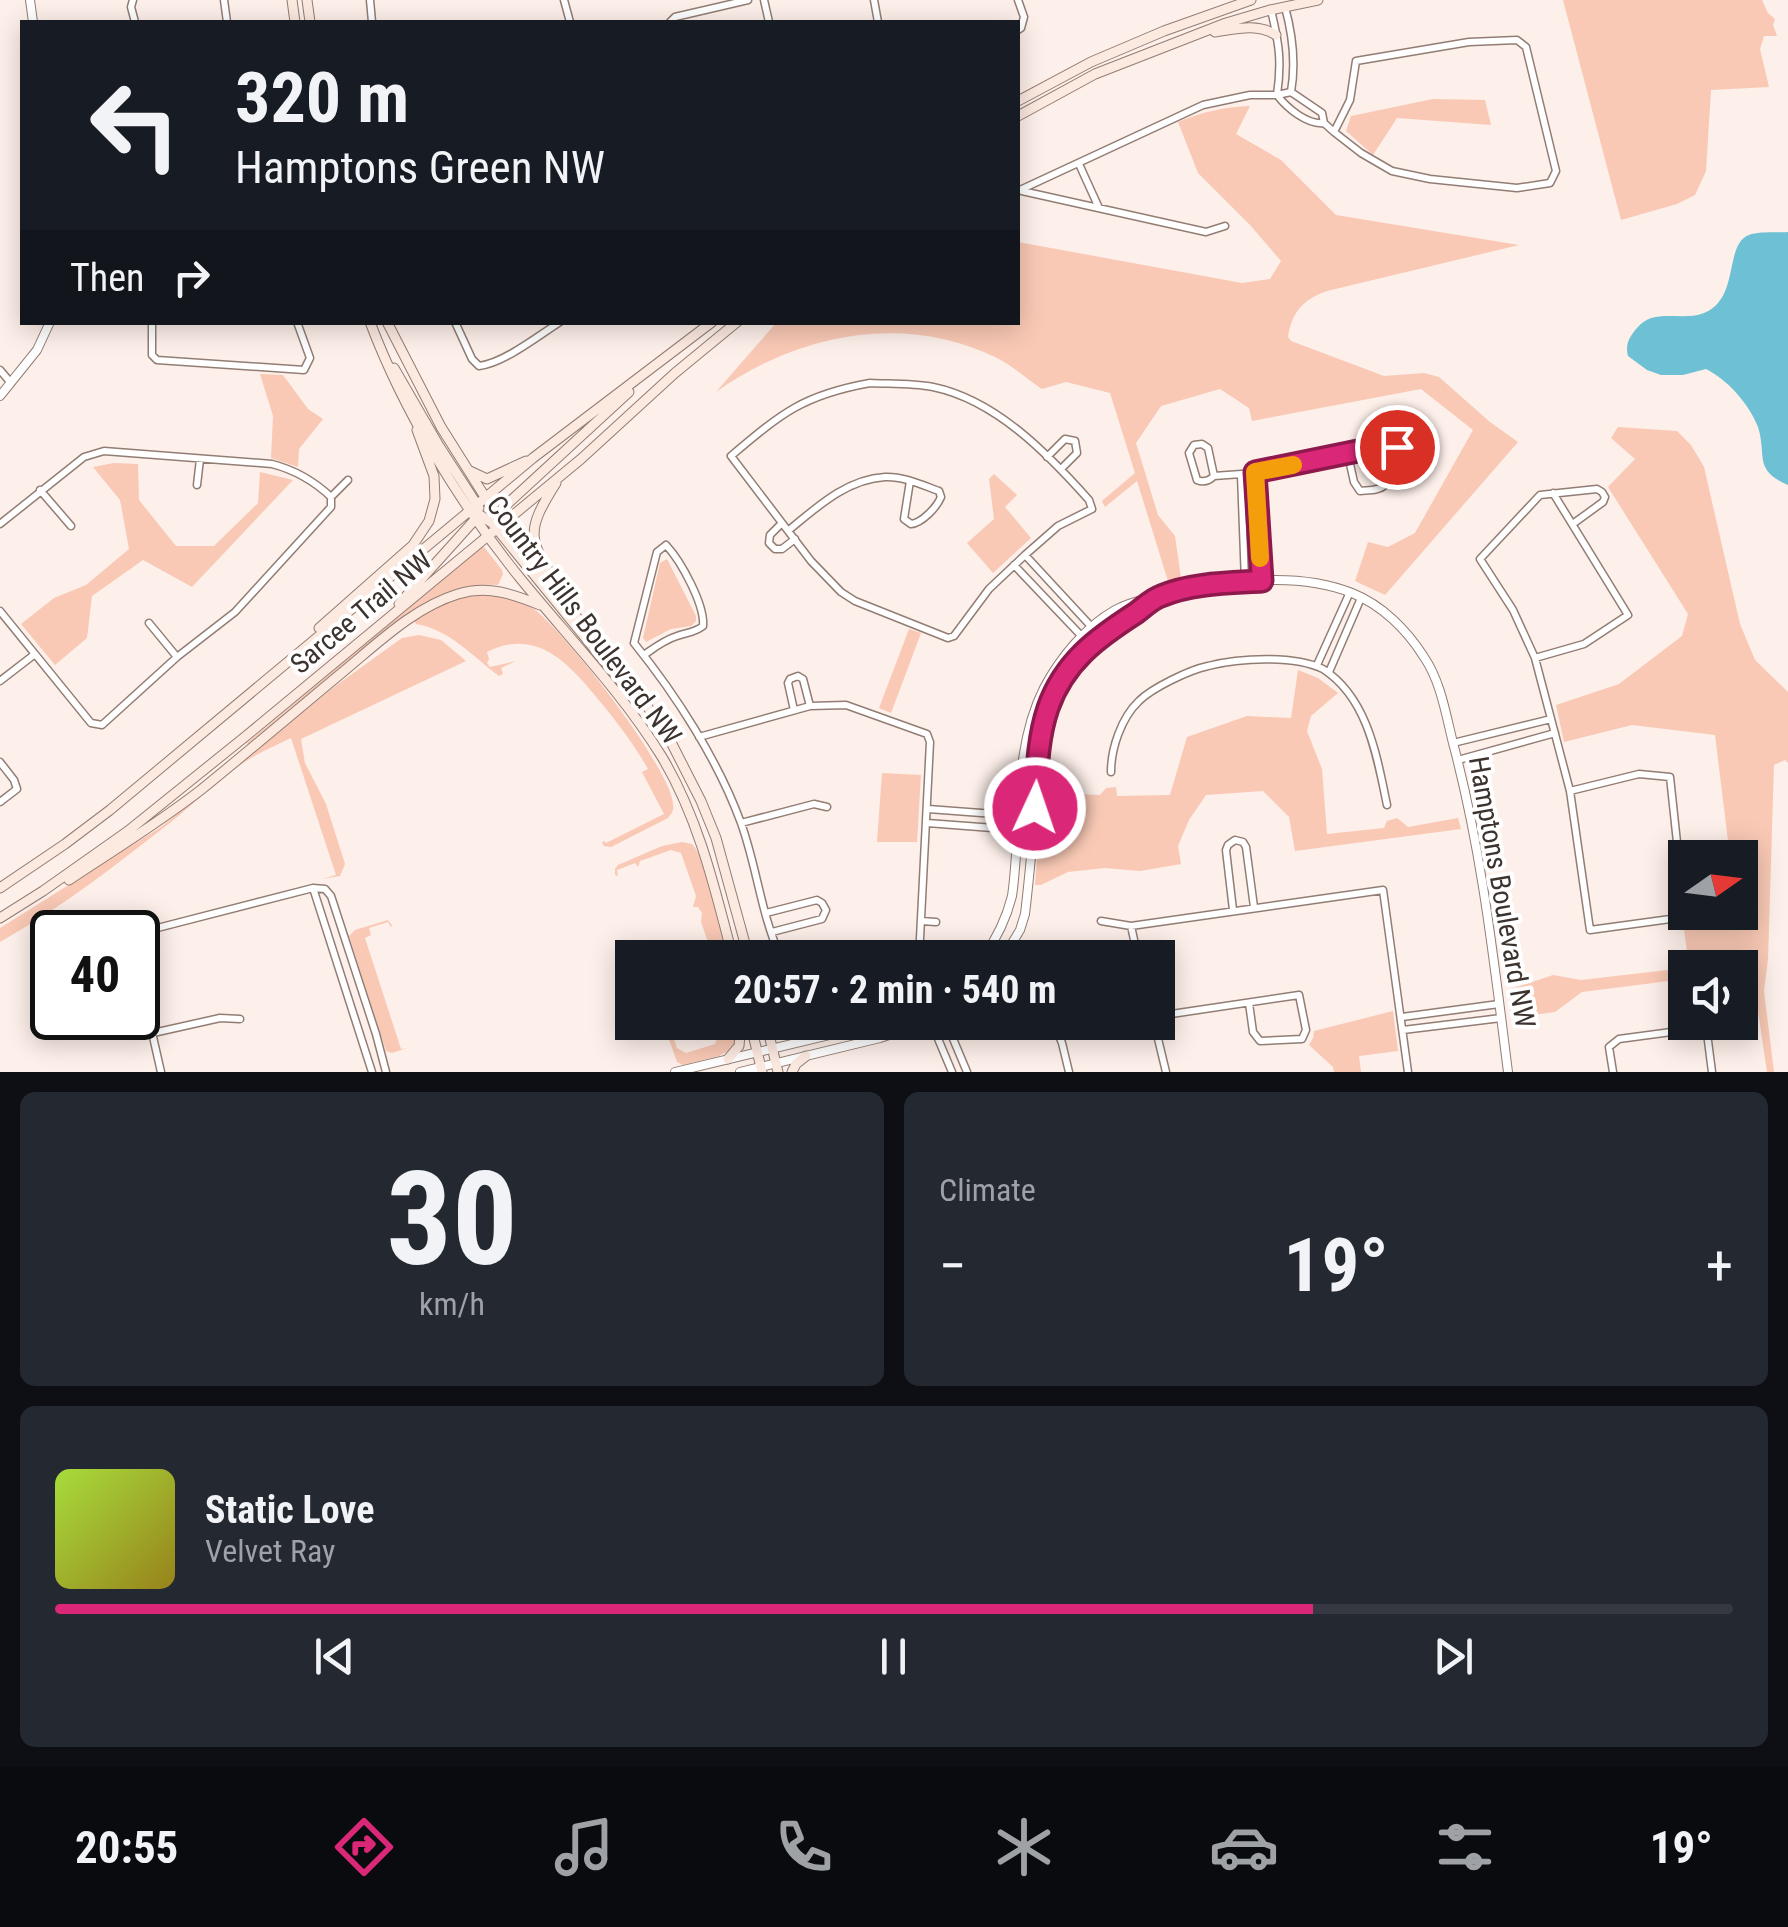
<!DOCTYPE html>
<html lang="en">
<head>
<meta charset="utf-8">
<style>
	body { margin:0; font-family:"Roboto Condensed",sans-serif; background:#242831; color:#f1f3f6; height:100vh; display:flex; flex-direction:column; font-size:38px; white-space:nowrap }
	* { box-sizing:border-box; margin:0 }
	p { font-size:32px; color:#9ea1a6 }
	.icon { flex:none; width:55px; height:55px; fill:none; stroke:currentColor; stroke-width:2; stroke-linecap:round; stroke-linejoin:round }
	.map { position:relative; height:1072px; overflow:hidden }
	.panel { display:flex; flex-direction:column; gap:20px; padding:20px; background:#0d0f14; flex:1 }
	.panel>* { flex:none }
	.top-card { position:absolute; left:20px; top:20px; width:1000px; height:305px; border-radius:0px; box-shadow:0 5px 25px #0003; background:#171b24; color:#f1f3f6; overflow:hidden }
	.needle { width:65px; rotate:76deg }
	.fabs { position:absolute; left:1668px; top:840px; display:grid; gap:20px }
	.fabs a { display:grid; place-items:center; width:90px; height:90px; border-radius:0px; background:#171b24; box-shadow:0 5px 25px #0003; font-size:50px }
	.speed { position:absolute; left:30px; top:910px; display:flex; gap:20px; font-size:50px; font-weight:700; text-align:center }
	.speed>* { display:grid; place-content:center; width:130px; height:130px; border-radius:50%; background:#171b24; box-shadow:0 5px 25px #0003; line-height:1 }
	.speed .limit { border:5px solid #111; border-radius:15px; background:#fff; color:#111 }
	.pin { position:absolute; display:grid; place-items:center; width:85px; height:85px; color:#fff; margin:-42px; border:5px solid #fff; border-radius:50%; box-shadow:0 2px 10px #0007 }
	.me { position:absolute; width:110px; margin:-55px; rotate:3deg; stroke-linejoin:round; filter:drop-shadow(0 0 8px #0008) }
	.turn { display:flex; align-items:center; gap:35px; height:210px; padding:0 50px; font-size:45px }
	.turn .icon { width:130px; height:130px; stroke-width:2.5 }
	.turn b { display:block; font-size:70px; line-height:85px }
	.then { display:flex; align-items:center; height:95px; padding:0 50px; background:#0003; gap:20px; font-size:38px }
	.big { font-size:75px; font-weight:700; line-height:1.1 }
	.panel .widget { flex:1; display:flex; flex-direction:column; justify-content:center; gap:15px; min-width:0; padding:0 35px; border-radius:15px; background:#242831 }
	.panel .dial { align-items:center; gap:0 }
	.dial b { font-size:130px; line-height:1 }
	.song { display:flex; align-items:center; gap:30px }
	.cover { width:120px; height:120px; border-radius:15px; background:linear-gradient(135deg,hsl(80 70% 55%),hsl(50 70% 35%)) }
	.played { height:10px; border-radius:5px; background:linear-gradient(90deg,#db2777 75%,#363941 75%) }
	.keys { display:flex; justify-content:space-around; direction:ltr }
	.heat { display:flex; justify-content:space-between; align-items:center; font-size:55px; direction:ltr }
	.panel .tiles { flex:1; display:grid; gap:20px; grid-template-columns:1fr 1fr }
	.widget:last-child { grid-column:span 2 }
	.trip { position:absolute; left:615px; top:940px; width:560px; height:100px; border-radius:0px; background:#171b24; box-shadow:0 5px 25px #0003; font-weight:700; line-height:100px; text-align:center }
	.menu { display:flex; height:160px; justify-content:space-around; align-items:center; background:#090b0e; color:#9ea1a6 }
	.menu .icon { width:70px; height:70px }
	.menu .on { color:#db2777 }
	.menu b { font-size:45px; color:#f1f3f6 }
	.map>svg:first-child { display:block }
	.green { fill:#f9c9b5 }
	.water { fill:#6ec0d4 }
	.lines { fill:none; stroke-linecap:round; stroke-linejoin:round }
	.minor-casing { stroke:#927d74; stroke-width:9 }
	.tertiary-casing { stroke:#927d74; stroke-width:10 }
	.secondary-casing { stroke:#927d74; stroke-width:11 }
	.minor { stroke:#fff; stroke-width:6 }
	.tertiary { stroke:#fff; stroke-width:8 }
	.secondary { stroke:#fce9e0; stroke-width:9 }
	.route-casing { stroke:#8e194d; stroke-width:25 }
	.route { stroke:#db2777; stroke-width:18 }
	.slow { stroke:#f59e0b; stroke-width:18 }
	.labels { text-anchor:middle; dominant-baseline:central; stroke-width:8; stroke-linejoin:round; paint-order:stroke }
	.street-label { font-size:28px; fill:#3c332f; stroke:#fff }
</style>
</head>
<body>
<div class="map">
<svg width="1788" height="1072" viewBox="0 0 1788 1072">
	<rect width="100%" height="100%" fill="#fdefe9"/>
	<!-- green -->
	<path class="green" d="M1563,0h199l6,13 7,6 -2,6 4,11h-13l-4,13 9,38 -58,3 -5,81 -11,24 -18,9 -56,16z
		M1433,99l52,1 6,25 -94,-7 -24,37 -27,-24 5,-15z
		M1250,106l-14,28 45,26 55,55 183,30 -192,46c-23,8 -35,20 -39,46l3,4 93,35 40,-3 15,4 51,45 28,20 -133,153 -30,-14 13,-39 20,5 27,-14 58,-103 -52,-41 -169,32 -3,-13 -29,-19 -59,17 -25,37 22,72 17,21 6,42 -13,3 -31,-100 -32,26 -3,-6 33,-28 -25,-80 -44,-11 -24,7c-15,-10 -29,-23 -45,-31 -93,-46 -199,-24 -281,34l60,-69 242,-1v-80l224,41 28,-4 11,-18 -31,-36 -52,-52 -20,-51c24,-10 46,-15 72,-16z
		M260,374l23,1 25,34 15,10 -24,30 -1,18 -27,-9 2,-42z
		M1618,427l59,4 14,14 13,22 36,157 15,36 33,32v71l-3,-3 -11,5 -6,194 -4,32 10,81h-7l-10,-68 -17,10v-46l-51,-1 -5,-37 11,-5 10,4 32,-3 -1,-13 4,-1v-54l-10,-1 -15,-122 -83,-10 -68,17 -8,-37 63,-21 63,-48 6,-22 -80,-127 27,-28 -24,-21z
		M114,463l24,1 1,36 37,46h38l44,-43 2,-31 33,8 -101,107 -49,-27 -51,36 -5,42 -32,27 -34,-41 33,-26 32,-13 43,-36 -9,-49 -27,-33z
		M994,474l23,21 -12,12 26,31 -38,35 -26,-30 27,-24 -5,-40z
		M481,547h3l18,23 1,4 -5,11c-37,-3 -66,14 -95,33l-155,128 -1,-3z
		M667,559l29,57v5l-5,5 -20,3 -25,13 -3,-4 17,-75z
		M478,593c19,1 35,2 52,13 32,21 141,162 143,198 1,8 -1,8 -5,14l-57,29 -7,-1 -2,-4 2,-1 2,2 58,-29 -22,-42 6,-3c-13,-23 -28,-43 -45,-64 -30,-36 -63,-80 -116,-53l2,7 -2,4 3,4 26,-6 -15,7 2,6 -4,2c-28,-21 -49,-46 -83,-52l-2,-4 39,-21z
		M909,629l12,4 -30,80 -12,-5z
		M419,635l22,5 25,21 -165,78 4,24 21,41 19,60 -5,12 -18,3 14,-4 -45,-137c-17,8 -33,15 -48,25 -26,17 -48,40 -72,59 -55,43 -110,86 -171,120v-14l161,-101 173,-140 68,-49z
		M1298,670l20,8 20,15 -27,23 -4,15 15,38 5,65 57,-6 3,-7 10,-3 11,9 50,-9 3,11 -166,22 -6,-34 -26,-26 -57,4 -17,25 -11,26 3,18 -41,7 -35,-3 -37,4 -27,13h-6l7,-89 16,-3 42,2 6,-7 10,-1 1,9 53,-1 17,-58 60,-21 44,2z
		M882,773l39,2 -4,67h-40z
		M682,842l10,2c18,20 30,85 36,113h-15l-12,-35 1,-9 -4,-6h-5l3,-11 -15,-43 -10,-3 -31,11 -2,6 -3,-4 -18,7 1,6 -3,-1v-6l3,-4 44,-19z
		M388,920l4,5 -1,2 -3,-5 -19,6 2,7 -6,3 36,111 6,-1 -15,5 -6,-2 -37,-115 6,-6z
		M1685,968v11l-103,13 -27,20 -44,6 -3,-28 45,-15 28,5z
		M1393,1011l5,40 -39,5 2,16h-27l-1,-5 -24,-22 4,-7 1,-7z
		M719,1023h20l-1,17 -3,1 -2,7 -14,8 -36,9 -6,-3 -11,-31 11,-4 -4,9 4,12 9,5 29,-9 4,-11 -3,-9z"/>
	<!-- water -->
	<path class="water" d="M1788,232v253c-35,-15 -21,-29 -30,-58 -9,-23 -30,-47 -52,-58l-23,6h-22l-14,-5 -19,-14c-3,-11 1,-19 9,-28 17,-21 44,-6 67,-15 36,-14 20,-69 45,-78 10,-4 28,-2 39,-3z"/>
	<g class="lines">
		<defs>
			<path id="minor" d="M133,0l-2,7 4,15
				M224,0l3,22
				M370,0l2,22
				M564,0l6,22
				M764,0l5,22
				M874,0l4,22
				M1285,7c8,29 11,56 6,85
				M1271,10c8,34 11,51 6,85 10,13 30,30 47,28
				M670,22l5,-5 73,-17
				M1018,30l3,-2 3,-11 -6,-17
				M1079,164l20,44
				M1020,190l183,-85 47,-10h27l14,-3 31,21 2,10 10,9 27,21 31,18 38,8 87,9 33,-5 6,-12 -30,-124 -9,-7 -48,2 -113,19 -6,39 -16,32
				M1022,191l184,41 19,-6
				M152,322v33l5,5 147,10 6,-12 -13,-36
				M455,322l17,37 7,7c25,-3 59,-30 81,-44
				M0,370l11,13
				M870,383c21,1 42,0 63,4 63,13 115,67 156,113l3,9 -34,17 -33,29 -36,34 -35,47 -6,2 -93,-37 -14,-9 -30,-31 -80,-105c51,-43 72,-61 139,-73z
				M1047,457l18,-18 10,2 2,12 -16,16
				M1255,473l6,108
				M1241,475l4,107
				M1214,476l-6,-28 -6,-4 -8,1 -5,8 8,27c7,3 12,1 17,-4l41,-3 137,-29 5,3c2,11 -3,31 -12,38 -6,6 -17,5 -25,6l-6,-9 -6,-27
				M197,485l3,-26
				M40,490l31,36
				M331,497l17,-17
				M782,523l-12,12 -1,8 6,6h7l13,-10
				M0,524l84,-67 20,-6 168,13c23,6 41,16 59,33v10l-96,105 -58,45 -75,68 -11,-2 -91,-112
				M789,530c28,-23 58,-51 96,-53 18,-1 37,8 54,14l2,6c-4,10 -19,26 -30,27l-7,-5 6,-38
				M1025,555l75,81
				M1014,565l76,80
				M149,623l28,34
				M644,655c10,-7 20,-15 33,-19 11,-4 17,-3 26,-10 2,-21 -22,-65 -37,-81l-9,7 -23,91c42,52 84,117 107,180 16,44 20,92 40,135
				M1535,658l49,-14 44,-29 -75,-122
				M1317,665l33,-73
				M1329,672l32,-74
				M0,681l35,-27
				M794,710l-6,-27 2,-4 8,-3 5,3 7,27
				M699,737l111,-31 36,-1 81,29 3,8 -11,216
				M1453,743l98,-24
				M1458,760l97,-27
				M0,762l14,18 3,9 -17,13
				M1111,772c0,-23 10,-54 28,-71 13,-13 50,-31 69,-35 31,-8 86,-11 115,3 45,29 54,88 64,136
				M1570,791l69,-17 31,3 15,140 -95,13 -20,-139 -35,-133 -22,-48 -33,-51 60,-64 57,-6 5,3 3,5 -2,5 -29,21
				M928,809l107,8
				M741,823l73,-19 13,3
				M927,823l106,8
				M313,888l59,184
				M1233,910l-7,-60 2,-5 7,-5 8,2 3,5 8,60
				M766,913l51,-13 5,3 4,7 -4,9 -50,13
				M921,921l15,1
				M1101,921l30,5 252,-36 25,182
				M1131,926l7,32
				M138,933l175,-45 12,1 6,7 45,138 10,38
				M138,971l23,101
				M1158,1016l141,-21 7,35 -4,9 -42,2 -7,-9 -4,-29
				M1402,1017l97,-13
				M931,1022l21,50
				M946,1022l21,50
				M1053,1022l9,21 7,29
				M1154,1022l12,50
				M1403,1030l98,-12
				M153,1033l67,-15 20,1
				M1613,1072l-4,-25 10,-8 82,-11 6,5 5,39"/>
			<path id="tertiary" d="M30,0l3,22
				M0,396l37,-46 13,-28
				M983,958c14,-20 23,-38 29,-62 10,-68 0,-145 32,-208 16,-30 41,-61 71,-78 14,-8 27,-10 42,-14 61,-13 135,-27 195,-3 30,12 55,37 72,64 17,25 22,58 29,86 29,108 41,219 55,329
				M1003,958l17,-28 5,-16c4,-33 7,-67 10,-101 4,-55 3,-110 42,-154 23,-26 53,-41 80,-61
				M675,1072l209,-50
				M740,1072l140,-34 48,-16"/>
			<path id="secondary" d="M292,0l3,22
				M307,0l3,22
				M1215,32c21,-3 42,-9 61,3
				M1018,101l73,-39 73,-31 87,-31
				M1018,116l77,-42 131,-51 44,-13 48,-10
				M370,322c34,90 90,182 150,256 48,59 102,114 142,179 37,62 53,132 71,201
				M387,322l54,105 56,89 150,190 25,38 29,57 15,37 33,120
				M394,368l45,78 40,62
				M468,470l19,9 39,-18
				M556,483c-31,49 -28,56 2,103
				M474,511l18,12 131,161
				M495,519l9,-12 125,-115
				M399,604l80,-89
				M319,628l94,-83 16,-24 6,-22 -1,-23 -17,-46
				M69,880c45,-30 91,-58 133,-91 48,-39 95,-79 142,-118 35,-29 71,-64 114,-77 30,-9 55,0 82,11
				M0,888l65,-44 45,-34 423,-352 179,-136
				M0,918l43,-27 85,-60 118,-95 335,-277 94,-86 62,-51
				M750,1022l12,50
				M766,1022l12,50
				M728,1059l11,-13 2,-24
				M792,1072l4,-8 10,-8"/>
		</defs>
		<!-- minor casing -->
		<use href="#minor" class="minor-casing"/>
		<!-- tertiary casing -->
		<use href="#tertiary" class="tertiary-casing"/>
		<!-- secondary casing -->
		<use href="#secondary" class="secondary-casing"/>
		<!-- minor -->
		<use href="#minor" class="minor"/>
		<!-- tertiary -->
		<use href="#tertiary" class="tertiary"/>
		<!-- secondary -->
		<use href="#secondary" class="secondary"/>
	</g>
	<g class="lines">
		<defs>
			<path id="route" d="M1035,808c2,-33 2,-68 13,-100 16,-46 49,-70 88,-95 8,-6 16,-14 25,-17 30,-13 69,-13 101,-15l-7,-109 137,-28 5,3"/>
		</defs>
		<!-- route casing -->
		<use href="#route" class="route-casing"/>
		<!-- route -->
		<use href="#route" class="route"/>
		<!-- slow -->
		<path class="slow" d="M1260,558l-5,-86 38,-7"/>
	</g>
	<g class="labels">
		<!-- street labels -->
		<g class="street-label">
			<text transform="translate(361 612) rotate(-40)">Sarcee Trail NW</text>
			<text transform="translate(584 620) rotate(53)">Country Hills Boulevard NW</text>
			<text transform="translate(1502 892) rotate(80)">Hamptons Boulevard NW</text>
		</g>
	</g>
</svg>
<div class="fabs">
<a><svg class="needle" viewBox="-14 -14 28 28"><path d="M0-13l5 13h-10z" fill="#e53935"/><path d="M0 13l5-13h-10z" fill="#9ea1a6"/></svg></a>
<a><svg class="icon" aria-label="sound" viewBox="0 0 24 24"><path d="M4 9h4l5-4v14l-5-4H4zM17 9q2 3 0 6"/></svg></a>
</div>
<div class="speed"><div class="limit">40</div></div>
<div class="pin" style="left:1397px;top:447px;background:#d93025"><svg class="icon" aria-label="arrive" viewBox="0 0 24 24"><path d="M6 21V4h12l-3 4 3 4H6"/></svg></div>
<svg class="me" style="left:1035px;top:808px" viewBox="-20 -20 40 40"><circle r="17" fill="#db2777" stroke="#fff" stroke-width="3"/><path d="M0-11L8 9 0 5-8 9z" fill="#fff"/></svg>
<div class="trip">20:57 · 2 min · 540 m</div>
<div class="top-card">
<div class="turn"><svg class="icon" aria-label="left" viewBox="0 0 24 24"><path d="M17 20v-9H6M10 6l-5 5 5 5"/></svg><div><b>320 m</b>Hamptons Green NW</div></div>
<div class="then">Then<svg class="icon" aria-label="right" viewBox="0 0 24 24"><path d="M7 20v-9h11M14 6l5 5-5 5"/></svg></div>
</div>
</div>
<section class="panel">
<div class="tiles">
<div class="widget dial"><b>30</b><p>km/h</p></div>
<div class="widget"><p>Climate</p>
<div class="heat"><a>−</a><b class="big">19°</b><a>+</a></div>
</div>
<div class="widget">
<div class="song"><i class="cover"></i><div><b>Static Love</b><p>Velvet Ray</p></div></div>
<div class="played"></div>
<div class="keys"><svg class="icon" aria-label="previous" viewBox="0 0 24 24"><path d="M18 5L8 12l10 7zM5 5v14"/></svg><svg class="icon" aria-label="pause" viewBox="0 0 24 24"><path d="M8 5v14M16 5v14"/></svg><svg class="icon" aria-label="next" viewBox="0 0 24 24"><path d="M6 5l10 7-10 7zM19 5v14"/></svg></div>
</div>
</div>
</section>
<nav class="menu">
<b>20:55</b>
<svg class="icon on" aria-label="directions" viewBox="0 0 24 24"><path d="M12 3l9 9-9 9-9-9zM9 14v-3h6M13 9l2 2-2 2"/></svg>
<svg class="icon" aria-label="music" viewBox="0 0 24 24"><path d="M9 18V5l10-2v13"/><circle cx="6" cy="18" r="3"/><circle cx="16" cy="16" r="3"/></svg>
<svg class="icon" aria-label="phone" viewBox="0 0 24 24"><path d="M5 4h4l2 5-3 2q2 4 5 5l2-3 5 2v4C11 20 4 13 5 4z"/></svg>
<svg class="icon" aria-label="climate" viewBox="0 0 24 24"><path d="M12 3v18M4 7l16 10M4 17L20 7"/></svg>
<svg class="icon" aria-label="car" viewBox="0 0 24 24"><path d="M5 17H2v-5l4-1 3-4h7l3 4 3 1v5h-3M9 17h6M6 11h13"/><circle cx="7" cy="17" r="2"/><circle cx="17" cy="17" r="2"/></svg>
<svg class="icon" aria-label="filters" viewBox="0 0 24 24"><path d="M4 7h16M4 17h16"/><circle cx="9" cy="7" r="2"/><circle cx="15" cy="17" r="2"/></svg>
<b>19°</b>
</nav>
</body>
</html>
